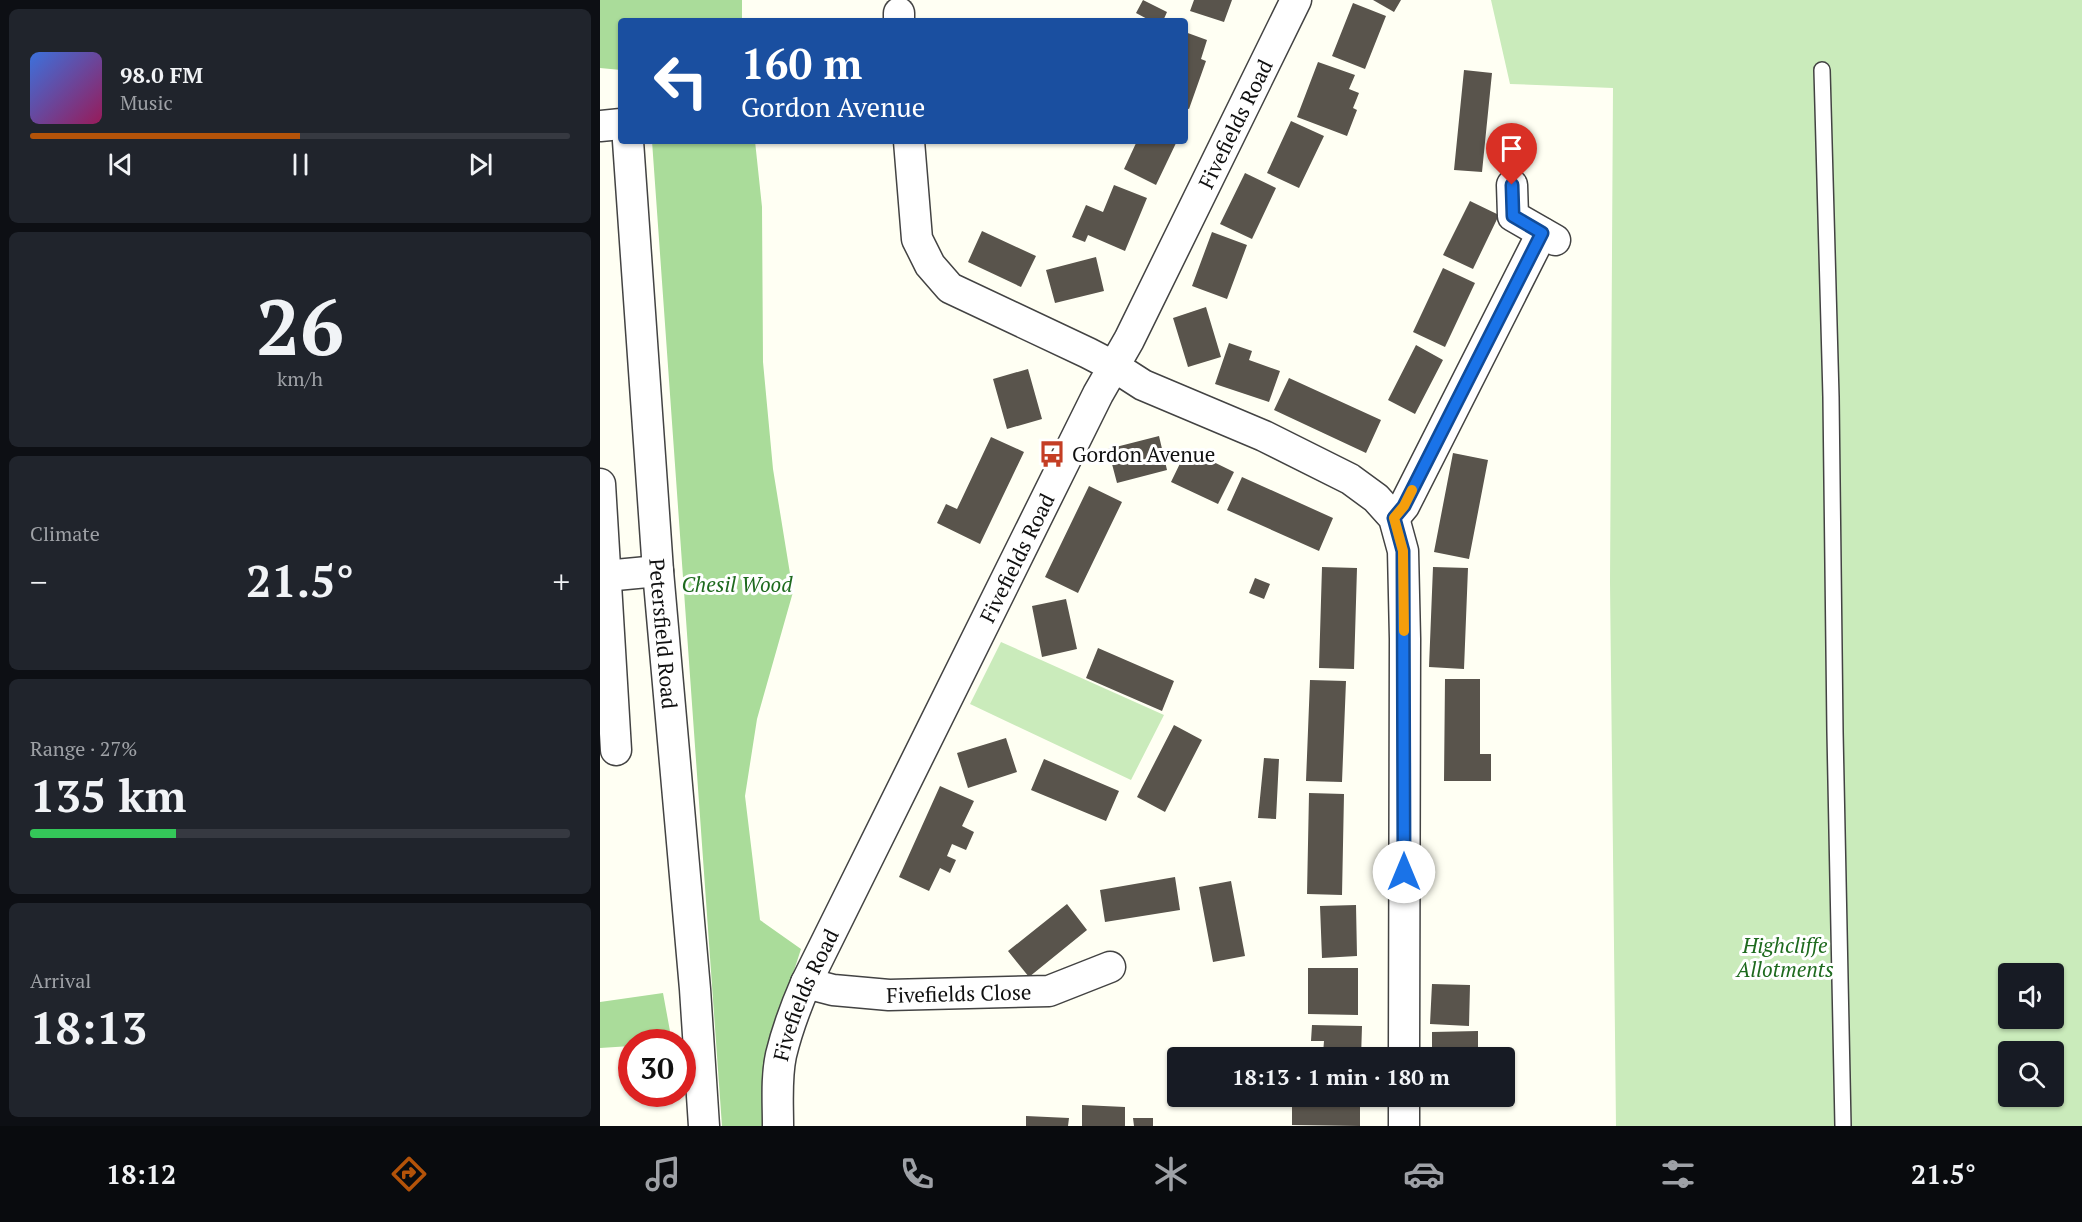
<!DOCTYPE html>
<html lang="en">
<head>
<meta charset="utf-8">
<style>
	body { margin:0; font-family:"PT Serif",serif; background:#20242c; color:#f1f3f6; height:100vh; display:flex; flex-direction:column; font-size:22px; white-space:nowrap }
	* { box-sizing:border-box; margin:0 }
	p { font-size:20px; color:#9ea1a6 }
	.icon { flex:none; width:33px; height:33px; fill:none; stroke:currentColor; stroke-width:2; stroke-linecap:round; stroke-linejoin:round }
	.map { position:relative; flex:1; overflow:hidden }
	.details { display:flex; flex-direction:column; gap:9px; padding:9px; background:#0d0f14; width:600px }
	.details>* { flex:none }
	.top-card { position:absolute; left:18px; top:18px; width:570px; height:126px; border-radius:6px; box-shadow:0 2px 4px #0004; background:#1a4fa0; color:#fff; overflow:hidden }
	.tools { position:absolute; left:1398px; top:963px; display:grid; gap:12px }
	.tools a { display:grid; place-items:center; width:66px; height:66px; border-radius:6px; background:#171b24; box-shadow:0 2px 4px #0004; font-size:30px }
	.speed { position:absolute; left:18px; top:1029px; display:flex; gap:12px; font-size:30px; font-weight:700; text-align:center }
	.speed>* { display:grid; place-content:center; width:78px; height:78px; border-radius:50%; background:#171b24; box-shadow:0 2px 4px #0004; line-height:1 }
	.speed .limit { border:9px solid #d22; background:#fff; color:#111 }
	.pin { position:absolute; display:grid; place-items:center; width:51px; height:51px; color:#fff; margin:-62px -26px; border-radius:50% 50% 50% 0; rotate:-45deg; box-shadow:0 0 6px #0007 }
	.pin .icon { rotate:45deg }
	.me { position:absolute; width:66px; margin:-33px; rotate:0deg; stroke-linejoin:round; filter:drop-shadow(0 0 4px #0008) }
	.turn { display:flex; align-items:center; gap:21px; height:126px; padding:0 24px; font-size:27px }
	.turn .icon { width:78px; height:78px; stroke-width:2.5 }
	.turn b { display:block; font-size:42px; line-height:51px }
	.big { font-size:45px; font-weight:800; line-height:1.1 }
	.details .card { flex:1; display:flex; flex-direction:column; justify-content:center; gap:9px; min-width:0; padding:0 21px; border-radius:9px; background:#20242c }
	.details .dial { align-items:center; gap:0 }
	.dial b { font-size:78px; line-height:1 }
	.song { display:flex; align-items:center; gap:18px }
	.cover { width:72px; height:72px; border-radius:9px; background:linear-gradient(135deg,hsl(220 70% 55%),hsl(330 70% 35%)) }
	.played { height:6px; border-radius:3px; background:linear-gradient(90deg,#b45309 50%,#363941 50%) }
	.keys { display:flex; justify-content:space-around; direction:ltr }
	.heat { display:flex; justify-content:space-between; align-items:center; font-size:33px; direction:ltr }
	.charge { height:9px; border-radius:4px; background:linear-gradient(90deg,#34c759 27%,#363941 0) }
	.trip { position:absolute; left:567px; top:1047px; width:348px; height:60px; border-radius:6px; background:#171b24; box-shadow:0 2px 4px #0004; font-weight:800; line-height:60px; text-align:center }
	.dock { display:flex; height:96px; justify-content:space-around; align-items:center; background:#090b0e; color:#9ea1a6 }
	.dock .icon { width:42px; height:42px }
	.dock .active { color:#b45309 }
	.dock b { font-size:27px; color:#f1f3f6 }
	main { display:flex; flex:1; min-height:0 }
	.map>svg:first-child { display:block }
	.green { fill:#caebbb; fill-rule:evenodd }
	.forest { fill:#aadc9a }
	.building { fill:#59544c }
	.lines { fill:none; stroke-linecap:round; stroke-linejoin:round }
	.service-casing { stroke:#434343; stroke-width:18 }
	.minor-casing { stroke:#434343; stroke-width:33 }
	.service { stroke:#fff; stroke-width:15 }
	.minor { stroke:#fff; stroke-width:30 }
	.route-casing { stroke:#114b97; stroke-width:15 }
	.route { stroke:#1a73e8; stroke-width:10 }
	.slow { stroke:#f59e0b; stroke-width:10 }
	.labels { text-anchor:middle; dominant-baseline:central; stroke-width:6; stroke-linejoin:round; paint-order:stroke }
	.street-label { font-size:21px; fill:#101010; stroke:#fff }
	.poi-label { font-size:21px; fill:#101010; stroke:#fff; text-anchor:start }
	.park-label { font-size:21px; font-style:italic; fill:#1e6a1e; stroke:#fff }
</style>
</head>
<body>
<main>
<section class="details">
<div class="card">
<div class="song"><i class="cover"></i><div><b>98.0 FM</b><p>Music</p></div></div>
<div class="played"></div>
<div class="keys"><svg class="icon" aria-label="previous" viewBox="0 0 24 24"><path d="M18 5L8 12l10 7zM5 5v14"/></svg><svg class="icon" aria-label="pause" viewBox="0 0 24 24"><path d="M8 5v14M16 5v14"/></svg><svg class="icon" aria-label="next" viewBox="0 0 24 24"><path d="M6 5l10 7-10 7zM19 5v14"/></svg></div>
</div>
<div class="card dial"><b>26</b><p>km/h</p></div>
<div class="card"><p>Climate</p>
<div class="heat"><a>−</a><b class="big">21.5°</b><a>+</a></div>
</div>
<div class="card"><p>Range · 27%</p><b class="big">135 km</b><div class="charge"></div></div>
<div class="card"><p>Arrival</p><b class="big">18:13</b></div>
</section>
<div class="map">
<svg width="1482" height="1126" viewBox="0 0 1482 1126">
	<rect width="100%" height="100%" fill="#fffff3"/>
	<!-- green -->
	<path class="green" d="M891,0h591v1126h-466l-6,-544 3,-494 -103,-4zM1408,974h46v44h-46zM1408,1052h46v44h-46z
		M401,642l163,73 -33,65 -161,-76z"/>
	<!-- forest -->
	<path class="forest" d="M0,0h142v21h-121v49l-21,-2z
		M52,141h103l7,66 1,155 10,107 20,123 -36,127 -12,77 15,124 41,29 -35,108 2,69h-46z
		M63,993l9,49h-40l-1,4 -31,2v-46z"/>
	<!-- building -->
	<path class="building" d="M543,0l24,12 -4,9h-12l-15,-8z
		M594,0h38l-8,22 -34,-11z
		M773,0h28l-7,12z
		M753,3l33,13 -21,53 -33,-13z
		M585,32l22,8 -6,19 5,2 -17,48 -4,-1z
		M718,62l37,13 -6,14 10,4 -6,15 4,2 -10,26 -50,-19z
		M864,70l28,3 -10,99 -28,-2z
		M691,121l33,15 -25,52 -32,-15z
		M537,141h40l-21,44 -32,-16z
		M645,173l31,15 -24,51 -32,-15z
		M514,185l33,13 -22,53 -37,-16 -3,7 -13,-5 14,-32 17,7z
		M870,201l29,14 -26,54 -30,-14z
		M382,231l54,25 -15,31 -53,-25z
		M612,232l35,13 -20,54 -35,-13z
		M496,257l8,34 -49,12 -9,-33z
		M843,268l32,15 -30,64 -32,-15z
		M606,307l15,50 -33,10 -15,-49z
		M629,343l23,8 -3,9 31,11 -11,31 -54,-18z
		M816,345l27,15 -28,54 -27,-14z
		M428,369l14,50 -35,10 -14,-50z
		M689,378l92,42 -15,33 -92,-43z
		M559,436l8,34 -50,13 -9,-34z
		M391,437l33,15 -44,92 -43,-21 9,-19 11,5z
		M587,449l47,23 -16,32 -47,-22z
		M853,453l35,7 -19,99 -35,-7z
		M642,477l91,41 -14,33 -92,-41z
		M489,486l33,16 -44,91 -33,-16z
		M722,567l35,1 -3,101 -35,-1z
		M833,567l35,1 -4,101 -35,-2z
		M655,578l15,6 -6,15 -15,-6z
		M466,599l11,50 -35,8 -10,-51z
		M498,648l76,33 -12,30 -76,-33z
		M845,679h35v75h11v27h-47z
		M710,680l36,1 -4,101 -36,-1z
		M574,725l28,15 -37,72 -28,-15z
		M406,738l11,34 -49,16 -11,-35z
		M664,758l15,1 -3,60 -18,-1z
		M444,759l75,32 -13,30 -75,-31z
		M340,786l34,15 -12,25 12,6 -8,18 -14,-6 -5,12 9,4 -6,13 -10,-5 -11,23 -30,-14z
		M709,793l35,1 -2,101 -35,-1z
		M575,877l5,33 -75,12 -5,-32z
		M631,881l14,75 -32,6 -14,-75z
		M467,904l20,26 -58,47 -21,-26z
		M756,905l1,51 -35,2 -2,-52z
		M708,968h50v47l-50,-1z
		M832,984l38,1 -1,41 -39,-2z
		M712,1025l50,1 -1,32h-57v-4h19l1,-13h-13z
		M878,1031v27h-46v-26z
		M704,1096h56v30l-68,-1v-19h12z
		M482,1105l43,2v19h-43z
		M426,1116l43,2 -1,8h-42z
		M533,1118h20v8h-19z"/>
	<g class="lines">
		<defs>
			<path id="service" d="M1222,70l9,327 4,335 8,394"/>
			<g id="minor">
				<path d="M299,13v8"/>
				<path d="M0,126l21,-2"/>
				<path id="s1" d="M28,141l30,430 37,418 9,137"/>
				<path d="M309,141l8,98 13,26 20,23 138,65 27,14 28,18 121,51 86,43 26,19 18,20 9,33 2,88 -1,419"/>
				<path d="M912,185l1,31 42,24"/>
				<path d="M0,484l16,266"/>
				<path d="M794,518l10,-12 138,-273"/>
				<path d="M5,576l53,-5"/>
				<path id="s2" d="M206,983l27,7 56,5 160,-4 61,-24"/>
				<path id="s3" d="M178,1126c0,-24 -2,-48 3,-71 6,-25 15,-49 25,-72l292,-589 31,-54 167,-340"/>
				<path d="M804,1126v-30"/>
			</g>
		</defs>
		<!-- service casing -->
		<use href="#service" class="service-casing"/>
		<!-- minor casing -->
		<use href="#minor" class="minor-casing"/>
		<!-- service -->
		<use href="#service" class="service"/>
		<!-- minor -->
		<use href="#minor" class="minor"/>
	</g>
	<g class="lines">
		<defs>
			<path id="route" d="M804,872l-1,-321 -9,-33 10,-12 138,-273 -29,-17 -1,-31"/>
		</defs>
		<!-- route casing -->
		<use href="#route" class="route-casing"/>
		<!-- route -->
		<use href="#route" class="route"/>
		<!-- slow -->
		<path class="slow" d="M804,631l-1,-80 -9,-33 10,-12 8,-16"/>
	</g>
	<!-- icons -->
	<defs>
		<symbol id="bus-bare" viewBox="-9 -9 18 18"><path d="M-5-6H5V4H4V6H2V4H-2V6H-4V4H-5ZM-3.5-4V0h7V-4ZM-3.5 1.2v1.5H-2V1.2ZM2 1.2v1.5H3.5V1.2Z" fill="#c43e24" stroke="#fff" stroke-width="2.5" paint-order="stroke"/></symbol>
	</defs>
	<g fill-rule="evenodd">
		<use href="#bus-bare" x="433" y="435" width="38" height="38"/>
	</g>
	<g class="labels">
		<!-- street labels -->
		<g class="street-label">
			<text stroke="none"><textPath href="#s3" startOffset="1108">Fivefields Road</textPath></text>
			<text stroke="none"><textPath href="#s3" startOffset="622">Fivefields Road</textPath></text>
			<text stroke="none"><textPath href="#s1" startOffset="494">Petersfield Road</textPath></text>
			<text stroke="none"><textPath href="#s2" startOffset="154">Fivefields Close</textPath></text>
			<text stroke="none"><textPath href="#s3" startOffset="136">Fivefields Road</textPath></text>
		</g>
		<!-- poi labels -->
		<g class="poi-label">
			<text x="472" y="454">Gordon Avenue</text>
		</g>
		<!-- park labels -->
		<g class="park-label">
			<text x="137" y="584">Chesil Wood</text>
			<text x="1185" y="945">Highcliffe<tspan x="1185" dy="24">Allotments</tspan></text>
		</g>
	</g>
</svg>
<div class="tools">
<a><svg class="icon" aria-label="sound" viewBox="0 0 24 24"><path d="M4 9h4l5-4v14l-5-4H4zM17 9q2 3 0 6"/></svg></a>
<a><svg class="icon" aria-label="search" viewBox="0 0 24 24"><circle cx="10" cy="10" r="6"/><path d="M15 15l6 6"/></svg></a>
</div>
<div class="speed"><div class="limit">30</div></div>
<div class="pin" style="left:912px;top:185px;background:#d93025"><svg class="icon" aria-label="arrive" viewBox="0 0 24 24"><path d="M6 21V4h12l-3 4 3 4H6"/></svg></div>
<svg class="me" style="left:804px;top:872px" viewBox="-20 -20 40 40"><circle r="19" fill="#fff"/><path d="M0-13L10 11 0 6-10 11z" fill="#1a73e8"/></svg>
<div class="trip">18:13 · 1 min · 180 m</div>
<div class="top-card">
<div class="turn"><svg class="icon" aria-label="left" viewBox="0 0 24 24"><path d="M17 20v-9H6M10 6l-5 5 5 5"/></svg><div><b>160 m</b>Gordon Avenue</div></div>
</div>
</div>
</main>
<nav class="dock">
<b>18:12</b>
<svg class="icon active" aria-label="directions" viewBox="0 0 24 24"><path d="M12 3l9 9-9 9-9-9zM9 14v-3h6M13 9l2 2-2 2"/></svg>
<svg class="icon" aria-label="music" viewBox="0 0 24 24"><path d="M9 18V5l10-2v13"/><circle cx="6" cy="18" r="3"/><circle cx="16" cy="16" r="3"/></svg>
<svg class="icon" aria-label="phone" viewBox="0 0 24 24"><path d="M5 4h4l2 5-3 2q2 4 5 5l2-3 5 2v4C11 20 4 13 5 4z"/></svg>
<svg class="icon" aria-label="climate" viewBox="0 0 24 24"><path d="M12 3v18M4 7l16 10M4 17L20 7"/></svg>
<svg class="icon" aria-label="car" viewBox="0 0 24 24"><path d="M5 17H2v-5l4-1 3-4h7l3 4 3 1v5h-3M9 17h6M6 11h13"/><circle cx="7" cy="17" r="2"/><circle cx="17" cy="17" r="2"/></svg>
<svg class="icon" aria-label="filters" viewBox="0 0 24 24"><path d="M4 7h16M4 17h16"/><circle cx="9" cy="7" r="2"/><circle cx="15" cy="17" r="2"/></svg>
<b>21.5°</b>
</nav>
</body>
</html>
